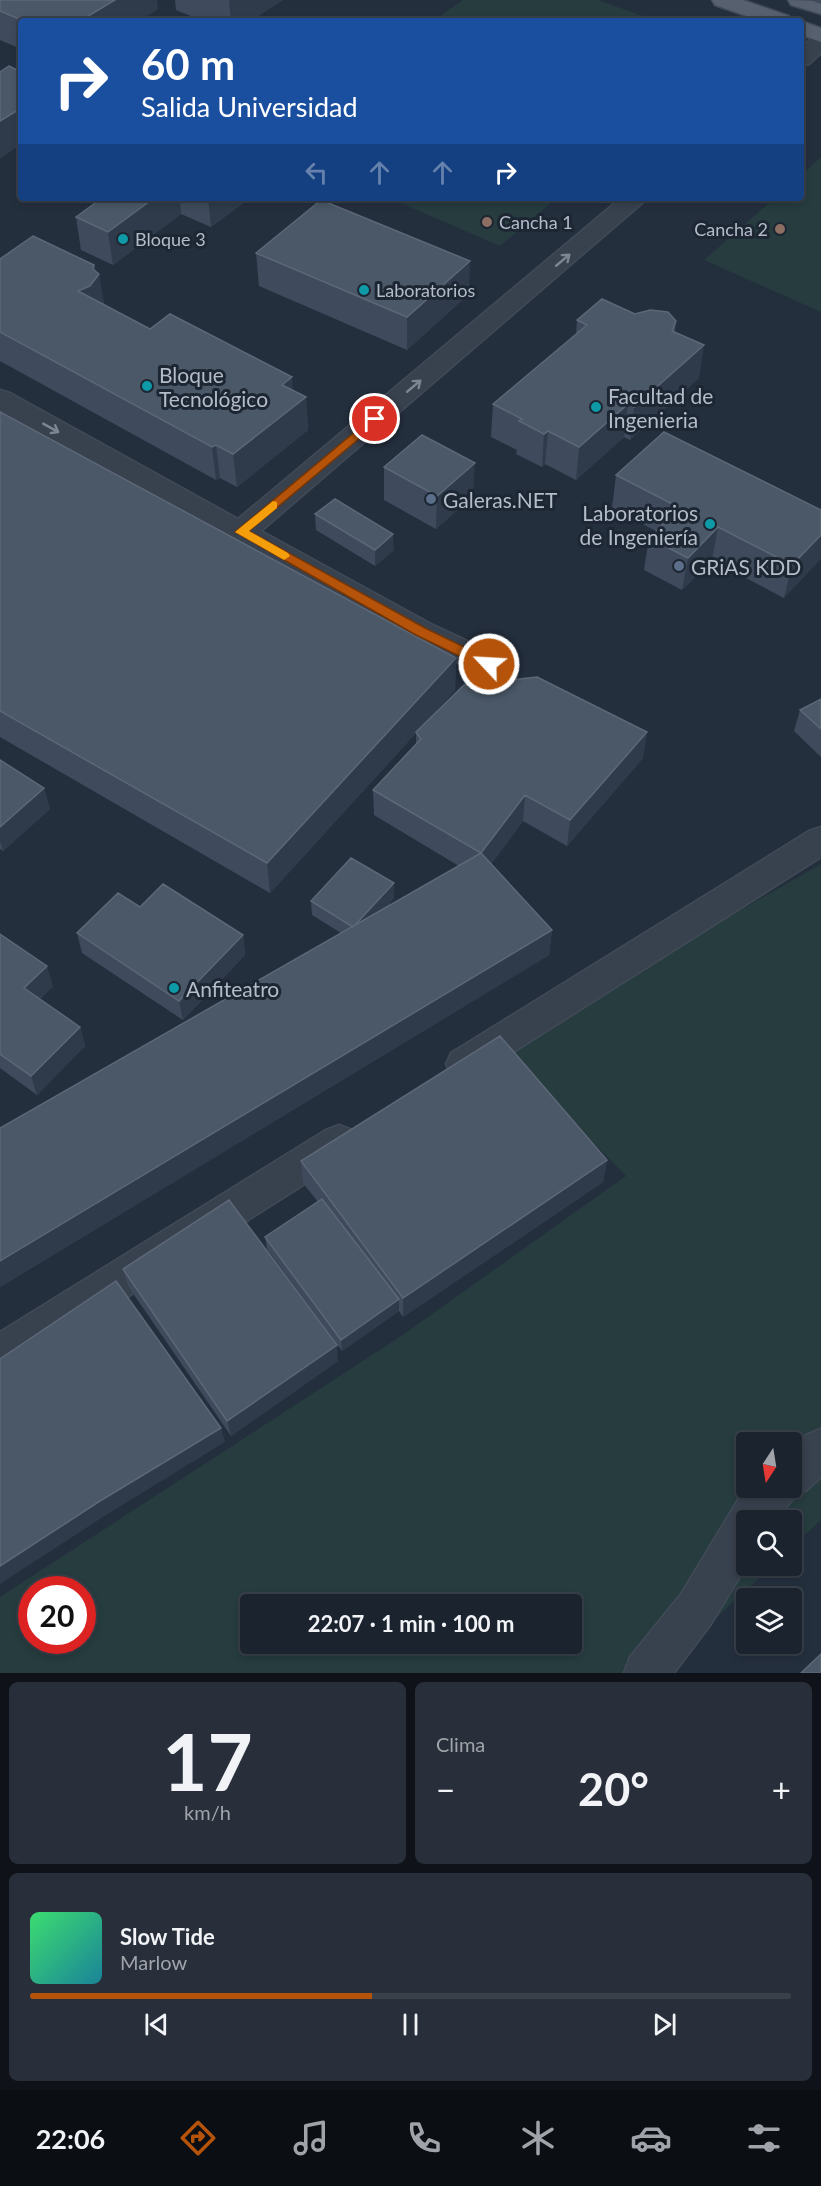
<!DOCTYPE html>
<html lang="es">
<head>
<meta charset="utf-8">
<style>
	body { margin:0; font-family:Lato,sans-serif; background:#282f3a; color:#f1f3f6; height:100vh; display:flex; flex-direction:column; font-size:22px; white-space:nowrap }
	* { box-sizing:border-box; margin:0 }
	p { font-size:20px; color:#a0a4aa }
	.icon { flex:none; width:33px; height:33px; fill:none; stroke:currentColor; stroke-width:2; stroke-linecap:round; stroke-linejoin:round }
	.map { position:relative; height:1673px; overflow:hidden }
	.side { display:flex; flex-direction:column; gap:9px; padding:9px; background:#0f1319; flex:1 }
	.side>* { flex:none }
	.banner { position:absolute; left:18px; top:18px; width:786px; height:183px; border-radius:6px; box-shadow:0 3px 9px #0003,0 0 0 2px #39404a; background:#1a4fa0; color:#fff; overflow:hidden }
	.needle { width:39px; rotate:192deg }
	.buttons { position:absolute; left:736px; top:1432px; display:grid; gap:12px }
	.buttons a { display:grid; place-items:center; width:66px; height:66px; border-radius:6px; background:#1b232e; box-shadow:0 3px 9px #0003,0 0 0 2px #39404a; font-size:30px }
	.speed { position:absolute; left:18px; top:1576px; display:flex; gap:12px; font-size:30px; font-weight:700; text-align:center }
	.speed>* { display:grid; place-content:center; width:78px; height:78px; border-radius:50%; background:#1b232e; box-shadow:0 3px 9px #0003,0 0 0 2px #39404a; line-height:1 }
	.speed .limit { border:9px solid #d22; background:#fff; color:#111 }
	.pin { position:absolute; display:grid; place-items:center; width:51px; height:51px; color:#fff; margin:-26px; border:3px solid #fff; border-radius:50%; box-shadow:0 2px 6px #0007 }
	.me { position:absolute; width:66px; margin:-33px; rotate:295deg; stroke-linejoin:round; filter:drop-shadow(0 0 4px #0008) }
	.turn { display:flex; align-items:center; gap:21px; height:126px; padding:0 24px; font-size:27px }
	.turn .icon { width:78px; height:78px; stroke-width:2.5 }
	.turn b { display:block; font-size:42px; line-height:51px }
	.lanes { display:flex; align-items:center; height:57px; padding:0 24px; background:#0003; justify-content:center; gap:30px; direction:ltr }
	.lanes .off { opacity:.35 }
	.big { font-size:45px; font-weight:700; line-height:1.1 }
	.side .card { flex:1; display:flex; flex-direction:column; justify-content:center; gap:9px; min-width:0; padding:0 21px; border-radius:9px; background:#282f3a }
	.side .dial { align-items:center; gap:0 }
	.dial b { font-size:78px; line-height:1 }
	.song { display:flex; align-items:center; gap:18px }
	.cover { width:72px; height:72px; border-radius:9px; background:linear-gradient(135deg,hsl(140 70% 55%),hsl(190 70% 35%)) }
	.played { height:6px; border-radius:3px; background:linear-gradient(90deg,#b45309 45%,#39404a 45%) }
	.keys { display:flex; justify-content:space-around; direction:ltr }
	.heat { display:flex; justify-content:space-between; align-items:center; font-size:33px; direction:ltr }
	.side .tiles { flex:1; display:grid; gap:9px; grid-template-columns:1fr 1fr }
	.card:last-child { grid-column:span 2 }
	.trip { position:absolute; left:240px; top:1594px; width:342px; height:60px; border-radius:6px; background:#1b232e; box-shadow:0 3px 9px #0003,0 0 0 2px #39404a; font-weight:700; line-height:60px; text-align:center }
	.tabs { display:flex; height:96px; justify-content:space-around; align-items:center; background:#0b0e12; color:#a0a4aa }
	.tabs .icon { width:42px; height:42px }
	.tabs .current { color:#b45309 }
	.tabs b { font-size:27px; color:#f1f3f6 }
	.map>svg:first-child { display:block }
	.green { fill:#263c3f; fill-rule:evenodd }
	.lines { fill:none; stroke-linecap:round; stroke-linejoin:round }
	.minor-casing { stroke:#414a57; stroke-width:3 }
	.major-casing { stroke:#414a57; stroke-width:3 }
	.minor { fill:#38414e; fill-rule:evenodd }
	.major { fill:#56606e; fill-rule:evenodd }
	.wall { fill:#3f4b5c }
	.shaded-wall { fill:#2f3b4b }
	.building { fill:#4b5868; stroke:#5c6777; stroke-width:1.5 }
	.oneway { stroke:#7c8592 }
	.route { fill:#b45309; stroke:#753606; stroke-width:1.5 }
	.slow { fill:#f59e0b }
	.education-dot { fill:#8d6e63; stroke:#1d2633; stroke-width:2 }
	.culture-dot { fill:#0f9aa8; stroke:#1d2633; stroke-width:2 }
	.service-dot { fill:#5c6f8a; stroke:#1d2633; stroke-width:2 }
	.labels { text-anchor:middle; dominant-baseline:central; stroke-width:6; stroke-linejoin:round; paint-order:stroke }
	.far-poi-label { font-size:18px; fill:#b4bcc9; stroke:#1d2633; text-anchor:start }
	.poi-label { font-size:21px; fill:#b4bcc9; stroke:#1d2633; text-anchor:start }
</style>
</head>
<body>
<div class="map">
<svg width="821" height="1673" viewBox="0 0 821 1673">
	<rect width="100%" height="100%" fill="#242f3e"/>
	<!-- green -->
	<path class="green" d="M463,0h135l58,21h-223z
		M821,157v155l-117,-52 71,-62h26v-23z
		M389,198h168l-57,48z
		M821,864v656l-29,27v-26h-45v45h25l-115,107h-657v-76l401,-261 225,-160 -126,-129zM747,1443h45v45h-45zM32,1590h50v51h-50zM250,1605h322v39h-322z"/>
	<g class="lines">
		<defs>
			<path id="minor" d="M821,35v18l-12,11 -8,2v-18l12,-11z
				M621,198h27l-387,333 170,93 69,32 4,8 -4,8 -11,3 -11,-3 -69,-32 -409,-229v-21l10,3 228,126z
				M821,827v30l-344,218 -13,5 -13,-5 -5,-11 5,-11 358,-222z
				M339,1125l13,5 6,12 -6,12 -338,215 -14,6v-43l326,-202z
				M821,1429v48l-14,13 -12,5c-4,11 -15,15 -21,26h-27v44l-36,59 -37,49h-50l6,-16 51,-63 66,-109v3h45v-40l14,-13z"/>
			<path id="major" d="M712,0h31l46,16 3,5h-31l-46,-16z
				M788,0l33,1v13l-30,-9z
				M801,21l20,7v14l-20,-7z"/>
		</defs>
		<!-- minor casing -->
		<use href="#minor" class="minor-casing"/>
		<!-- major casing -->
		<use href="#major" class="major-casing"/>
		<!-- minor -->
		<use href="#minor" class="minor"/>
		<!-- major -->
		<use href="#major" class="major"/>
	</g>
	<!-- wall -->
	<path class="wall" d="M0,0l158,9 -20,12h-117v28l-21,-9z
		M175,0h108l-33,21h-47l-27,-11z
		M810,0h11v4z
		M0,72h21v72l-21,14z
		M102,198h148l-39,29 -30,-13 -68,51 -32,-15 -5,-33z
		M256,253l213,41 -62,56 -148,-64z
		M0,259l94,6 10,40 46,24 143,61 13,7 2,33 -71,57 -17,-9 -4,2 -216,-119z
		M635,314l41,7 -1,11 24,46 -69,62 -6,-3 -48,43 -31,-16 -3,3 -26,-13 1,-4 -26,-13 2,-33 83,-70 1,-14z
		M0,412l456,246 -1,32 -31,34 219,34 -76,88 -44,-25 -32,43 61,66 -3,25 -549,332v-159l341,-195 -29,-18 -1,-14 83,-18v15l-9,11 74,-43 -85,-51 -1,-25 43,-45v-12l-146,160 -270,-156z
		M384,467l89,29 -37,33 -52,-29z
		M616,475l205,35 -37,88 -72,-38 -30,30 -38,-20 5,-32 7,-7 -44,-23z
		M315,514l79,36 -19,16 -59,-36z
		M821,699v58l-27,-26 6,-21z
		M0,760l44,28 6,21 -47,42 -3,-2z
		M140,907l103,28 2,20 -62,65 -101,-67 -5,-20z
		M0,934l53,52 -13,13 40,28 5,19 -48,49 -37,-27z
		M607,1160l-4,22 -200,135 -4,-6 -57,40 -75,-102 -2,-12 53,-35 -15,-19 -2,-22z
		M123,1269l215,92 -107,75 -103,-150z"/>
	<!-- shaded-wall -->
	<path class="shaded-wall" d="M115,0h42l1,9 -20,12h-58z
		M230,0h53l-33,21h-19l-2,-20z
		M18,110l3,17v17l-21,14v-37z
		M154,198h26l1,16 -68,51 -5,-33z
		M208,198h42l-39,29z
		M470,261l-1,33 -62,56v-33z
		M94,265l2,14 3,-5 6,34 -27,-17 15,-22z
		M704,345l-5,33 -69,62 4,-33z
		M292,377l2,29 12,-9 2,33 -71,57 -4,-33 49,-69z
		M628,404l-4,33 -48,43 3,-33z
		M548,431l-3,33 -3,3 2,-33z
		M216,445l4,33 -4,2 -4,-33z
		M475,463l-2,33 -37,33 1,-33z
		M718,527l-6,33 -30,30 6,-32z
		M393,534l1,16 -19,16v-16z
		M821,535v24l-37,39 8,-33z
		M456,658l-1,32 -185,203 -3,-30z
		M647,732l-4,26 -76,88 3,-26z
		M44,788l6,21 -47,42 -3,-10v-14z
		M525,795l-2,26 -43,57 1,-25z
		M394,883v15l-40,43v-14z
		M552,930l-3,25 -549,332v-26z
		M243,935l2,20 -62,65 -4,-19z
		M47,966l6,20 -23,22 -6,-20z
		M80,1027l5,19 -48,49 -6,-19z
		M607,1160l-4,22 -200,135v-19z
		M399,1299v12l-57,40 -1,-11z
		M337,1345l1,16 -107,75 -4,-15z
		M221,1428l4,14 -119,73 -106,69v-18l100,-65z"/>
	<!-- building -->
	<path class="building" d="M0,0h115l-35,21h-56l-24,-10z
		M9,66l12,6v9l-2,1 2,1v28l-3,-1 -18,11v-49z
		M102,198h52l-46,34 -32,-15z
		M321,200l149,61 -63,56 -151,-64z
		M33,236l61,29 -1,4 6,5 -9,12 -12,5 72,38 20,-15 122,63 -10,8 24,12 -73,57 -17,-9 -4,2 -212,-115v-73z
		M602,299l33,15 15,-4 18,2 8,9 -4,10 32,14 -70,62 -6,-3 -49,43 -31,-16 -4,3 -25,-13 3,-2 -29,-15 94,-79 -10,-5z
		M0,412l456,246 -189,205 -267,-152z
		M664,432l157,78v25l-29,30 -74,-38 -30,31 -39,-20 31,-30 -64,-33z
		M422,435l53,28 -38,33 -53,-29z
		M335,499l58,35 -18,16 -60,-36z
		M537,677l110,55 -77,88 -45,-25 -44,58 -108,-63 48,-51 -5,-7 48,-47z
		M821,699v30l-21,-19z
		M0,760l44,28 -44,39z
		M481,853l71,77 -552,331v-133z
		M351,858l43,25 -41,44 -42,-26z
		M163,884l80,51 -64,66 -102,-68 41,-40 22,14z
		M0,934l47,32 -23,22 56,39 -49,49 -31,-22z
		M500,1036l107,124 -204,138 -102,-137z
		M322,1199l77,100 -58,41 -76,-103z
		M229,1200l108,145 -110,76 -104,-152z
		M116,1281l105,147 -121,73 -100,65v-207z
		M821,1654v19h-20z"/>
	<!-- one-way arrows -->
	<defs><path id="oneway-shaft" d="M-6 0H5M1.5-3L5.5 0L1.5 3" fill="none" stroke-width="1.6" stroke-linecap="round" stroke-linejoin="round" transform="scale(1.5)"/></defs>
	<g class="oneway">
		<use href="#oneway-shaft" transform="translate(563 260) rotate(-40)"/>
		<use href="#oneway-shaft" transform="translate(414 386) rotate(-40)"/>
		<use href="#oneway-shaft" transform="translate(51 428) rotate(29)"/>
	</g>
	<!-- route -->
	<path class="route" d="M375,415l4,1v6l-130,109 176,97 68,33 2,3 -2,4h-9l-68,-33 -181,-103z"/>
	<!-- slow -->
	<path class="slow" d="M273,501l4,1v6l-28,23 39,22 2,3 -6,4 -49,-28z"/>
	<!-- markers -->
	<g class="education-dot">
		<circle cx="487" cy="222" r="6"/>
		<circle cx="780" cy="229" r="6"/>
	</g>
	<g class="culture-dot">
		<circle cx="123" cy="239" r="6"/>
		<circle cx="364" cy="290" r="6"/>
		<circle cx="147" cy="386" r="6"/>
		<circle cx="596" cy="407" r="6"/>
		<circle cx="710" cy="524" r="6"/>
		<circle cx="174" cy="988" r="6"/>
	</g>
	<g class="service-dot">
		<circle cx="431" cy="499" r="6"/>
		<circle cx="679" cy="566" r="6"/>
	</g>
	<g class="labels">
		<!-- far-poi labels -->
		<g class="far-poi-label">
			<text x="499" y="222">Cancha 1</text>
			<text x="768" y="229" text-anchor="end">Cancha 2</text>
			<text x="135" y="239">Bloque 3</text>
			<text x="376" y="290">Laboratorios</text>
		</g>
		<!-- poi labels -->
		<g class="poi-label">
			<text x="159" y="374">Bloque<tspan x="159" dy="24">Tecnológico</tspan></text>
			<text x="608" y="395">Facultad de<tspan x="608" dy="24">Ingenieria</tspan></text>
			<text x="443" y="499">Galeras.NET</text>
			<text x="698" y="512" text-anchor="end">Laboratorios<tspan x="698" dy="24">de Ingeniería</tspan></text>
			<text x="691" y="566">GRiAS KDD</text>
			<text x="186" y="988">Anfiteatro</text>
		</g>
	</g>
</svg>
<div class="buttons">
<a><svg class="needle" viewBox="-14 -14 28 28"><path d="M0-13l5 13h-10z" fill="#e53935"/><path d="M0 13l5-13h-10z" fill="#a0a4aa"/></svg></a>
<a><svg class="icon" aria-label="search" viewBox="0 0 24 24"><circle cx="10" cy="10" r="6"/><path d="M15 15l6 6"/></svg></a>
<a><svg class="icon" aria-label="layers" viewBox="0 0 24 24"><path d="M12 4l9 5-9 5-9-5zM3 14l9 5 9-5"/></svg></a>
</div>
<div class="speed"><div class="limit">20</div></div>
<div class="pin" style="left:375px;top:419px;background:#d93025"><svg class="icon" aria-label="arrive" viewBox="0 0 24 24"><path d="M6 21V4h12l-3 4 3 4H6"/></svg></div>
<svg class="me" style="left:489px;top:664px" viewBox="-20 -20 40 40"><circle r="17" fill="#b45309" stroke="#fff" stroke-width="3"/><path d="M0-11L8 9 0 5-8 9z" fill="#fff"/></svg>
<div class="trip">22:07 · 1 min · 100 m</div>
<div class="banner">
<div class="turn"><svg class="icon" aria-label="right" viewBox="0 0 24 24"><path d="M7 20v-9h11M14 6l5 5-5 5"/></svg><div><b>60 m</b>Salida Universidad</div></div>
<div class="lanes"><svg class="icon off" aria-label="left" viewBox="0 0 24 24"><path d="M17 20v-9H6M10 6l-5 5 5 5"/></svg><svg class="icon off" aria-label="ahead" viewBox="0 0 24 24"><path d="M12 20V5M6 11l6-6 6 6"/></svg><svg class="icon off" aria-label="ahead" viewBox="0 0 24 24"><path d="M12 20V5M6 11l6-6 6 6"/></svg><svg class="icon" aria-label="right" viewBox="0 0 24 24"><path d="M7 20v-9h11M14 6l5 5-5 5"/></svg></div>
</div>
</div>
<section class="side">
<div class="tiles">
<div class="card dial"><b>17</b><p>km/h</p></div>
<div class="card"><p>Clima</p>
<div class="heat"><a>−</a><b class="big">20°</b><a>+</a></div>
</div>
<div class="card">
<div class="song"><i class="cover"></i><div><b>Slow Tide</b><p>Marlow</p></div></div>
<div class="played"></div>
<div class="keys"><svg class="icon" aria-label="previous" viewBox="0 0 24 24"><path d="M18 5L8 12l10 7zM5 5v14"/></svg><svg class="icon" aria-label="pause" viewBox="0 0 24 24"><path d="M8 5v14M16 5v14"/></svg><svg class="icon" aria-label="next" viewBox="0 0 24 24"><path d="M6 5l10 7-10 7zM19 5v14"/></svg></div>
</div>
</div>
</section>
<nav class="tabs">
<b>22:06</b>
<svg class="icon current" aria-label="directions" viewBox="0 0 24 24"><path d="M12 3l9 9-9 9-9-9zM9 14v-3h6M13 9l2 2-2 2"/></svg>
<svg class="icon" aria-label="music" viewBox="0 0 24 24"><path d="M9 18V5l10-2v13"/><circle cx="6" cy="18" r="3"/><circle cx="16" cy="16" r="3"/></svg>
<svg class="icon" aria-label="phone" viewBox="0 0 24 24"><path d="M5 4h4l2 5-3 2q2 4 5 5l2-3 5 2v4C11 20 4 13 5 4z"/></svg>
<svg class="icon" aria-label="climate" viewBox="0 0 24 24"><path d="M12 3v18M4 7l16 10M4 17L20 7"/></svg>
<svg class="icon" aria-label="car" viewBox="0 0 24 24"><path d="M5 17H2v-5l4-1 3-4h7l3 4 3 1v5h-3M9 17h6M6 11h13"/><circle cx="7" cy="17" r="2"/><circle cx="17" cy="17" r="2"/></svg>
<svg class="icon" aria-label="filters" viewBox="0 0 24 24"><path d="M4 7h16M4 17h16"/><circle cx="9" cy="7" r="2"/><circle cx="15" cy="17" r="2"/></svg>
</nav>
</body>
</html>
